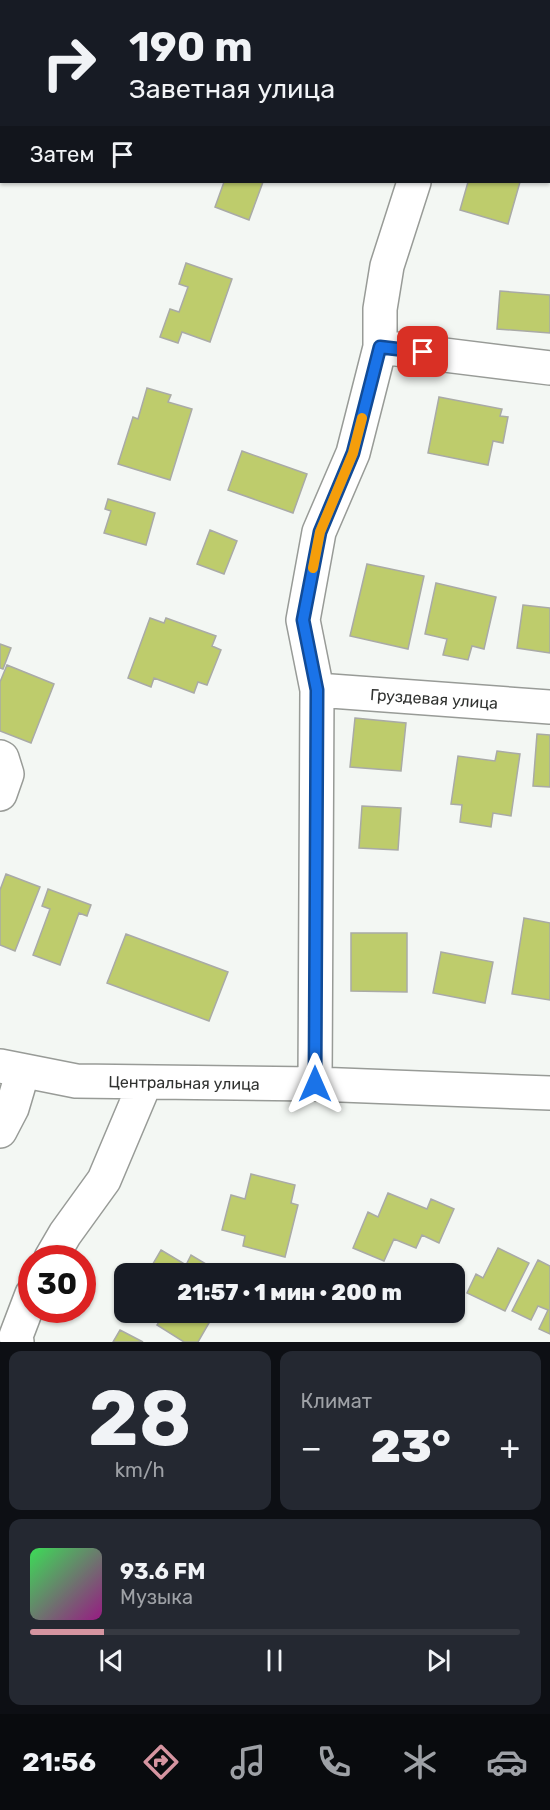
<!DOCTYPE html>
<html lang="ru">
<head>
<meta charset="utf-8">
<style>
	body { margin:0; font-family:Rubik,sans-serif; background:#242831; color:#f1f3f6; height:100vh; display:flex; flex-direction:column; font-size:22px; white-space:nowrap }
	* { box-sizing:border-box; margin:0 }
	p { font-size:20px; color:#9ea1a6 }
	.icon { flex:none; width:33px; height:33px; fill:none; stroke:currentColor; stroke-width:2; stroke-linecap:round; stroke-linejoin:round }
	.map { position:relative; height:1342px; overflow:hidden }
	.drawer { display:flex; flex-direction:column; gap:9px; padding:9px; background:#0d0f14; flex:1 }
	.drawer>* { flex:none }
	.hud { position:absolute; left:0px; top:0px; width:550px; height:183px; box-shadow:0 2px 4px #0004; background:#171b24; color:#f1f3f6; overflow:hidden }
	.speed { position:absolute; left:18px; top:1245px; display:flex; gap:12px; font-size:30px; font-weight:700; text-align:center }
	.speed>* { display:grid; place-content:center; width:78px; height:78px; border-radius:50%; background:#171b24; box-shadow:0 2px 4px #0004; line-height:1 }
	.speed .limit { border:9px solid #d22; background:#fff; color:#111 }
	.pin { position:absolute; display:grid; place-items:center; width:51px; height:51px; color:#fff; margin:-26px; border-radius:12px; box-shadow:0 3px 9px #0006 }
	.me { position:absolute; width:66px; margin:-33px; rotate:0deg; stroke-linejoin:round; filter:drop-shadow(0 0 4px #0008) }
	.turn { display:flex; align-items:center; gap:21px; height:126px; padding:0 30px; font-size:27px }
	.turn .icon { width:78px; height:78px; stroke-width:2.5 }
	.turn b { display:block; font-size:42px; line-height:51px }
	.then { display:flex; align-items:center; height:57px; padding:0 30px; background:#0003; gap:12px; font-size:22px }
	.big { font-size:45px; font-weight:800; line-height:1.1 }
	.drawer .widget { flex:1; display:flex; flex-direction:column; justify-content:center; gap:9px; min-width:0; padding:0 21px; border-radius:12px; background:#242831 }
	.drawer .dial { align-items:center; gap:0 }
	.dial b { font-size:78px; line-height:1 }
	.song { display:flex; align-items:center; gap:18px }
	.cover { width:72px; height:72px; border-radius:9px; background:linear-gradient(135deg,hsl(130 70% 55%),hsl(310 70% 35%)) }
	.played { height:6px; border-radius:3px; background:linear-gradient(90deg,#d594a0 15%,#363941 15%) }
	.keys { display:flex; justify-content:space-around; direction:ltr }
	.heat { display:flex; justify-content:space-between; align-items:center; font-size:33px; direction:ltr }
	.drawer .tiles { flex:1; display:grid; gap:9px; grid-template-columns:1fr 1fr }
	.widget:last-child { grid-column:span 2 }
	.trip { position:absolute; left:114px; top:1263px; width:351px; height:60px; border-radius:12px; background:#171b24; box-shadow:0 2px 4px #0004; font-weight:800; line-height:60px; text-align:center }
	.tab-bar { display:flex; height:96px; justify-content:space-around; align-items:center; background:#090b0e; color:#9ea1a6 }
	.tab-bar .icon { width:42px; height:42px }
	.tab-bar .active { color:#d594a0 }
	.tab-bar b { font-size:27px; color:#f1f3f6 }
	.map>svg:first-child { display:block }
	.building { fill:#becc6c; stroke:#a9aaa6; stroke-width:1.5 }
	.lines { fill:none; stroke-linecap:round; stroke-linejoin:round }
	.minor-casing { stroke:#989b97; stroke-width:36 }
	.minor { stroke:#fff; stroke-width:33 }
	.route-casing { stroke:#114b97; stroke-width:15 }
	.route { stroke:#1a73e8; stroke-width:10 }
	.slow { stroke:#f59e0b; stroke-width:10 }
	.labels { text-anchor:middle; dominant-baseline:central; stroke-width:4.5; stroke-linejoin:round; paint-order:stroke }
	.street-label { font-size:16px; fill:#303230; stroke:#fff }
</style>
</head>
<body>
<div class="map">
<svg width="550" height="1342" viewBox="0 0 550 1342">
	<rect width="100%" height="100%" fill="#f3f7f3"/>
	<!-- building -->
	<path class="building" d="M0,0h51l-49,2v16z
		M272,0h53l-53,2z
		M549,47l1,1v71l-1,-1z
		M2,77v45l-2,4v-45z
		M224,182h39l-14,38 -34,-13z
		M468,182h52l-12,42 -48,-14z
		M186,263l46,16 -22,63 -28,-10 -4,11 -18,-6 10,-28 9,3 9,-25 -9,-3z
		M500,291l50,4v38l-53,-4z
		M147,388l24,7 -3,7 24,7 -22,71 -52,-16 15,-47 5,2z
		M439,397l63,12 -2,7 8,1 -5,26 -10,-2 -5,24 -60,-12z
		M242,451l65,23 -14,39 -65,-23z
		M108,499l47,14 -9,32 -42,-12 7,-22 -6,-2z
		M210,530l27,11 -13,33 -27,-10z
		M367,564l57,12 -16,73 -58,-13z
		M436,583l60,14 -12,52 -12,-3 -4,14 -25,-5 4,-16 -22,-5z
		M523,605l27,3v45l-33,-5z
		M150,618l14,5 2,-5 50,18 -4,10 9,4 -14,35 -9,-3 -4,11 -40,-15 -3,9 -23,-9z
		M0,644l11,4 -8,21 -3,-1z
		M7,665l47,19 -23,59 -31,-12v-49z
		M355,718l51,5 -5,48 -51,-4z
		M537,734l13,1v52l-17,-1z
		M497,751l23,3 -9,62 -18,-3 -2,14 -31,-5 2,-17 -11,-1 7,-48 37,5z
		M362,806l39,2 -3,42 -39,-2z
		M6,874l34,13 -25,64 -15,-6v-55z
		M48,889l43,16 -4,11 -8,-3 -19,52 -27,-10 17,-46 -8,-3z
		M524,918l26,5v77l-38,-6z
		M351,933h56v59l-56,-1z
		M126,934l102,38 -19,49 -102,-38z
		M441,952l52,10 -8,41 -52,-10z
		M251,1174l44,11 -4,18 7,2 -13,52 -42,-11 2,-10 -23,-6 9,-35 14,4z
		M388,1193l39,16 4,-10 23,10 -15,34 -17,-8 -6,13 -22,-9 -10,22 -31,-13 15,-36 10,5z
		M498,1248l31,15 -24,48 -38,-18 9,-19 7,4z
		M161,1250l25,15 5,-10 15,9 -6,10h-53z
		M538,1260l12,6v68l-11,-5 9,-19 -10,-4 -7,14 -19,-9z
		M155,1312h37l17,11 -11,19h-14l-27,-17 5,-8z
		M120,1330l23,12h-30z"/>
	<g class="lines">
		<defs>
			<path id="minor" d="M471,2v-2
				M380,347l170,21
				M317,690l233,17
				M0,757l2,1 5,16 -7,20
				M0,1066l76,15 239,3 235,9
				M315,1084l2,-394 -14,-70 16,-88 34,-79 27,-106v-38l7,-43 27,-84
				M0,1131l12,-23 11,-37
				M51,1258l14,-24 39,-54 41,-97
				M17,1342l-1,-6 16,-42"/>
		</defs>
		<!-- minor casing -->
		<use href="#minor" class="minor-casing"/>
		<!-- minor -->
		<use href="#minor" class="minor"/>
	</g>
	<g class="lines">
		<defs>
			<path id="route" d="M315,1084l2,-394 -14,-70 17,-88 33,-79 27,-106 43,5"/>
		</defs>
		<!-- route casing -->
		<use href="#route" class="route-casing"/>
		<!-- route -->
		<use href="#route" class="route"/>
		<!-- slow -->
		<path class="slow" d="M313,568l7,-36 33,-79 9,-35"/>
	</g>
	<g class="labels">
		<!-- street labels -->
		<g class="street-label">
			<text transform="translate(434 699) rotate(4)">Груздевая улица</text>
			<text transform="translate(184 1083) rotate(1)">Центральная улица</text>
		</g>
	</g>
</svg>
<div class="speed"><div class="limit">30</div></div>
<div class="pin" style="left:423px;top:352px;background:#d93025"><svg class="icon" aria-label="arrive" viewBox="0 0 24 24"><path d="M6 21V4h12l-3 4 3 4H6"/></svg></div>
<svg class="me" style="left:315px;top:1084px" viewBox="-20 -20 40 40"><path d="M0-17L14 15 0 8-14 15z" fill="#1a73e8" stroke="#fff" stroke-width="4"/></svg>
<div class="trip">21:57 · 1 мин · 200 m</div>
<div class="hud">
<div class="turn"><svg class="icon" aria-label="right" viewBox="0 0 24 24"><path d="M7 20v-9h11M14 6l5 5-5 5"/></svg><div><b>190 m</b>Заветная улица</div></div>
<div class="then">Затем<svg class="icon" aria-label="arrive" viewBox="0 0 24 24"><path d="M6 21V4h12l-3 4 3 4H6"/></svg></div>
</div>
</div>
<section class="drawer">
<div class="tiles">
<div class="widget dial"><b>28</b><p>km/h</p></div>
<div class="widget"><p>Климат</p>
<div class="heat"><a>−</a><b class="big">23°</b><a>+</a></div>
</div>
<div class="widget">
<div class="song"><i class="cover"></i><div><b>93.6 FM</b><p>Музыка</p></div></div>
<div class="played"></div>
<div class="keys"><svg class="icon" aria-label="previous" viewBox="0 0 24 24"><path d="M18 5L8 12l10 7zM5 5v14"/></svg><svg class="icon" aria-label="pause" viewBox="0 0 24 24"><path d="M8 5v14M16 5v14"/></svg><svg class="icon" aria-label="next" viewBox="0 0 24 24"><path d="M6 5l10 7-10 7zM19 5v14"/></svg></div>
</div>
</div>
</section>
<nav class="tab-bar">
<b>21:56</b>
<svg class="icon active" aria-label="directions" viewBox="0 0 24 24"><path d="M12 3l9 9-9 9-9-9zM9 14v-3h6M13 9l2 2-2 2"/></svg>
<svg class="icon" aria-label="music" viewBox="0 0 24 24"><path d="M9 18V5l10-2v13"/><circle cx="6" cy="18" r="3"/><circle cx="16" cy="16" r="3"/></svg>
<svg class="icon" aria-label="phone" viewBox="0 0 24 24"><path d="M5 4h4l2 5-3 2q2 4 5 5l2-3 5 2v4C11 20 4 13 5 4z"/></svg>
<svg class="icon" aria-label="climate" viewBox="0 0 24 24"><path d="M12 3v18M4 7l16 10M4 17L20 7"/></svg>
<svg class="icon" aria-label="car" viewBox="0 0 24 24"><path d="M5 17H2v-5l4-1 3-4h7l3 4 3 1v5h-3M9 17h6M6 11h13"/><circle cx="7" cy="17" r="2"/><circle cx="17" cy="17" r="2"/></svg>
</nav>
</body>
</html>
